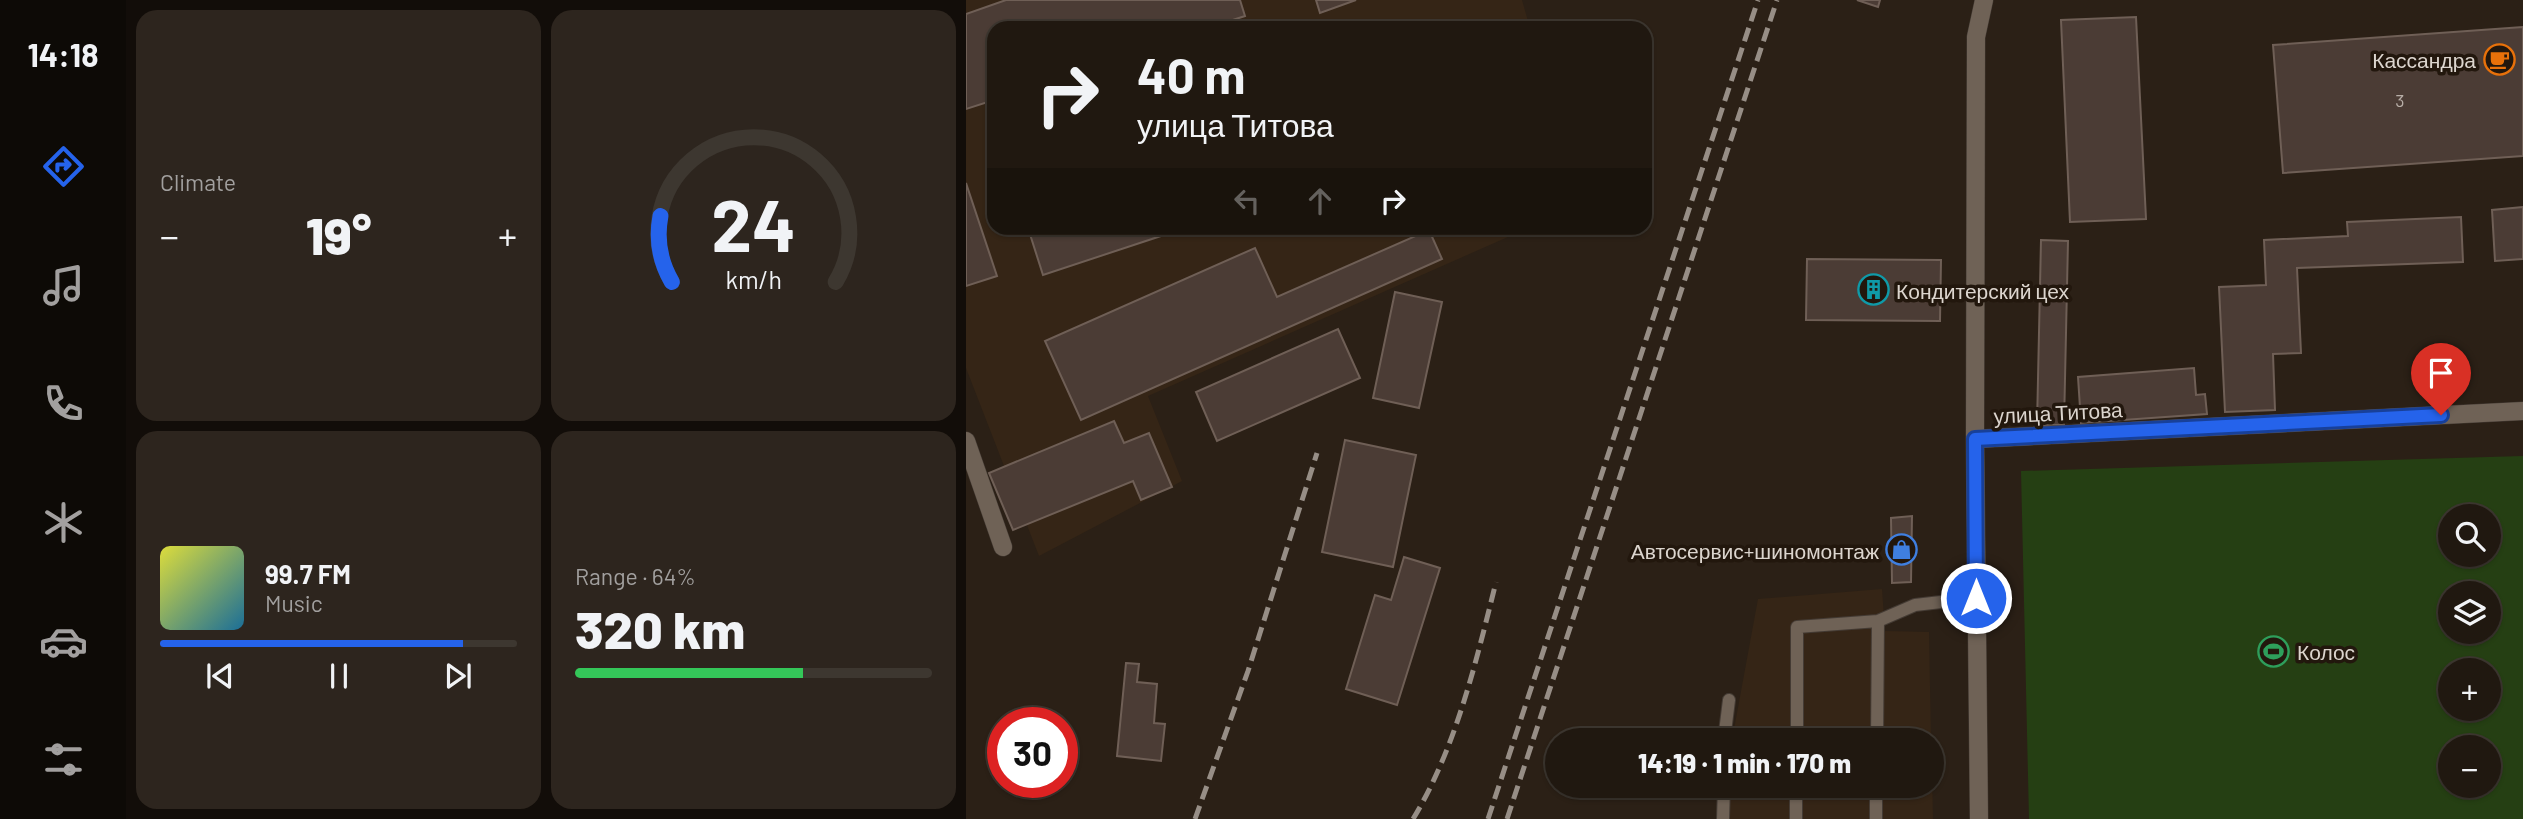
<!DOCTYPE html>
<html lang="en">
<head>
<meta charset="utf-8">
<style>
	body { margin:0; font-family:Barlow,sans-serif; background:#2d251e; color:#f1f3f6; height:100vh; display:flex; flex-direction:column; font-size:26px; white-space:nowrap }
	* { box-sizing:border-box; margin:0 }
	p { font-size:23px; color:#a2a09f }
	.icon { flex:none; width:38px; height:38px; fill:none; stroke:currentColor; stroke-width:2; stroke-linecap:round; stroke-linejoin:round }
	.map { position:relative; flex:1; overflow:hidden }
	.panel { display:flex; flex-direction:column; gap:10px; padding:10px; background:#120d09; width:840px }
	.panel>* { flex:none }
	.hud { position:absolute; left:21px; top:21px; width:665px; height:214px; border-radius:21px; box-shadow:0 2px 5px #0004,0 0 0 2px #3d3730; background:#201810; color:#f1f3f6; overflow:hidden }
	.fabs { position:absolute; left:1472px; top:504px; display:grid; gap:14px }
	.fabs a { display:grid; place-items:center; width:63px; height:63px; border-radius:50%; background:#201810; box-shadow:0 2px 5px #0004,0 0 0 2px #3d3730; font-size:35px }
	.speed { position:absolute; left:21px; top:707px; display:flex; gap:14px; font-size:35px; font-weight:700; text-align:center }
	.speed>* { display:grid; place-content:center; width:91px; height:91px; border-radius:50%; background:#201810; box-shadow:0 2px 5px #0004,0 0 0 2px #3d3730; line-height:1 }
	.speed .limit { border:10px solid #d22; background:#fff; color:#111 }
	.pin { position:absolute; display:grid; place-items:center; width:60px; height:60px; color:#fff; margin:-72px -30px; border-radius:50% 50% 50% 0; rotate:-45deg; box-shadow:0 0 7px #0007 }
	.pin .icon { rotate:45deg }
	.me { position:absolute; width:77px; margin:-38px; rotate:0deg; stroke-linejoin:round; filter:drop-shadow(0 0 5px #0008) }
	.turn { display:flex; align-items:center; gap:24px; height:147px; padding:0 35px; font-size:32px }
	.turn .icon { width:91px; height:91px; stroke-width:2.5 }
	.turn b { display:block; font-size:49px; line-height:60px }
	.lanes { display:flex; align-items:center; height:66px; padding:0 35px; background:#0003; justify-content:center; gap:35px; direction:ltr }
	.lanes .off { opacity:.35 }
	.big { font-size:52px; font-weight:800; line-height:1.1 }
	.panel .widget { flex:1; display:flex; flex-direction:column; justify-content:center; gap:10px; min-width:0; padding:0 24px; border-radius:21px; background:#2d251e }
	.panel .dial { align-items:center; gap:0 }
	.dial svg { height:182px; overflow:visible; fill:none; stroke:#3d3730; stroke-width:7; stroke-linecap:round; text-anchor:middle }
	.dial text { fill:#f1f3f6; stroke:none }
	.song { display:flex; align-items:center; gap:21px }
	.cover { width:84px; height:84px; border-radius:10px; background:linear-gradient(135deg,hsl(60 70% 55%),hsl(200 70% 35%)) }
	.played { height:7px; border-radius:4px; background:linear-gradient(90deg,#2563eb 85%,#3d3730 85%) }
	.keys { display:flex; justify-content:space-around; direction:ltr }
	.heat { display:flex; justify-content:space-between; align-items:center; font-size:38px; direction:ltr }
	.charge { height:10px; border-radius:5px; background:linear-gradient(90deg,#34c759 64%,#3d3730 0) }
	.panel .tiles { flex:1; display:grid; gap:10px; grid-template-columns:repeat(2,1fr) }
	.trip { position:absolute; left:579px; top:728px; width:399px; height:70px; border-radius:35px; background:#201810; box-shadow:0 2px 5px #0004,0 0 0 2px #3d3730; font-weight:800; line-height:70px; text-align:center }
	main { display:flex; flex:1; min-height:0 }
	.menu { display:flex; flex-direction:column; width:126px; justify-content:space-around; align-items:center; background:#0d0a06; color:#a2a09f }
	.menu .icon { width:49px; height:49px }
	.menu .active { color:#2563eb }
	.menu b { font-size:32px; color:#f1f3f6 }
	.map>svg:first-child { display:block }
	.built { fill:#352516 }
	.green { fill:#253f13; fill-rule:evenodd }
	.building { fill:#4b3c35; stroke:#6f5f56; stroke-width:2 }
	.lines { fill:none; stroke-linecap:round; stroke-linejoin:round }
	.service-casing { stroke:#443b34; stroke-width:14 }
	.minor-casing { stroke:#443b34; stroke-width:19 }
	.service { stroke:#6f6256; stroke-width:12 }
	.minor { stroke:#6f6256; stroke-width:18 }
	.rail { stroke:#978e86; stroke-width:5; stroke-dasharray:14 7; stroke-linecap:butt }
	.route-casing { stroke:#184099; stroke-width:18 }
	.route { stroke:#2563eb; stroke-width:12 }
	.labels { text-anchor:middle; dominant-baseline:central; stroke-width:7; stroke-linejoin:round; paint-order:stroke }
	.number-label { font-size:18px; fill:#b8afa8 }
	.poi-label { font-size:21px; fill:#dcd5ce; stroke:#22170d; text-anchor:end }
	.street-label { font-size:21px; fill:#dcd5ce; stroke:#22170d }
</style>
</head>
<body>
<main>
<nav class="menu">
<b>14:18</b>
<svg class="icon active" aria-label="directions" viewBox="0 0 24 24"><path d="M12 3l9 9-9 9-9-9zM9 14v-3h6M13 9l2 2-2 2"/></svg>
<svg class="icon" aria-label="music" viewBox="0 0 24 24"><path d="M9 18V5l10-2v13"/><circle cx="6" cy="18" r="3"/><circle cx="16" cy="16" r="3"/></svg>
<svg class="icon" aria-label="phone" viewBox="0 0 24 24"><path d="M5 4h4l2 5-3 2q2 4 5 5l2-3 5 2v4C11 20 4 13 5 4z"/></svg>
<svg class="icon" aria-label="climate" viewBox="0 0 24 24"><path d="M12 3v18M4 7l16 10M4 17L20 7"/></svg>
<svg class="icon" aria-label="car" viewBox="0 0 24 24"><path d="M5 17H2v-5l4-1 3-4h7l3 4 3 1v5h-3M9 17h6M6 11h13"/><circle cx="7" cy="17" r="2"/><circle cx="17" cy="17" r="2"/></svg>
<svg class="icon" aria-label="filters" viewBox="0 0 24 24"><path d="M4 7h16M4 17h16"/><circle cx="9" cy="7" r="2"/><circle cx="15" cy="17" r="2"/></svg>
</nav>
<section class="panel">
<div class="tiles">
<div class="widget"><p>Climate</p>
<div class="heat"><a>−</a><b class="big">19°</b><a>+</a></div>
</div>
<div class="widget dial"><svg viewBox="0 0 100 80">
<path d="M14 69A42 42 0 1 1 86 69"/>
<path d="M14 69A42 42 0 0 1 9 40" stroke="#2563eb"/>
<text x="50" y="56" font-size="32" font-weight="700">24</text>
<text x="50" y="72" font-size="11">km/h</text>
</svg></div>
<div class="widget">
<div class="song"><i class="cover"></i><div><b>99.7 FM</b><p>Music</p></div></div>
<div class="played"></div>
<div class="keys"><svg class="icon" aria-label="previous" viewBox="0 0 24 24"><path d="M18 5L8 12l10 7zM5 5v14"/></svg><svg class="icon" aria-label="pause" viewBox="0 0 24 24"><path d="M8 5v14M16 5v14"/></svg><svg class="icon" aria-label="next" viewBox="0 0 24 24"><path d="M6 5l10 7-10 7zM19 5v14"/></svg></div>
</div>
<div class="widget"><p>Range · 64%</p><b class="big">320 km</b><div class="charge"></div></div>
</div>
</section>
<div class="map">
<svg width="1557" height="819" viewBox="0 0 1557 819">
	<rect width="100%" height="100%" fill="#2b2016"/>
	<!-- built -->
	<path class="built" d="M0,0h556l8,28h-536v200l532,1 -378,167 34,85 -143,75 -73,-188z
		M916,589l3,42 44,1 2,108h-199l26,-141z
		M966,773l1,46h-206l1,-33h204z"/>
	<!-- green -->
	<path class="green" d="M1557,456v363h-494l-8,-348zM1484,516h38v39h-38zM1484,593h38v39h-38zM1484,670h38v39h-38zM1484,747h38v39h-38z"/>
	<!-- building -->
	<path class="building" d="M40,0h234l5,16 -37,12h-214v72l-28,9v-95z
		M350,0h40l-36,13z
		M891,0h23l-2,7z
		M1170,17l10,202 -76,3 -9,-202z
		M1557,27v129l-240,17 -10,-128z
		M0,183l31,93 -31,10z
		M1557,207v52l-28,2 -3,-51z
		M1495,217l2,45 -166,6 4,85 -28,1 2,56 -50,2 -6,-125 47,-2 -2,-45 84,-4 -1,-14z
		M62,228h147l1,3 -133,44z
		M463,230l13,29 -361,161 -36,-79 210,-93 22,49z
		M1075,240l27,1 -4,184h-27z
		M841,259l134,1 -1,61 -134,-1z
		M429,292l47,10 -23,106 -46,-10z
		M372,329l22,49 -143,63 -21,-49z
		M1228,368l2,27 9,-1 2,20 -126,9 -3,-46z
		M148,421l10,22 25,-10 23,54 -31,13 -8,-19 -120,49 -24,-57z
		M379,440l71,15 -23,112 -71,-15z
		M946,516l-1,66 -19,1 -1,-65z
		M438,557l36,11 -43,137 -51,-16 29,-94 16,5z
		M160,663l13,1 -2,18 20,2 -3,39 11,1 -4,37 -44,-5z"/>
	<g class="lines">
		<defs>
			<path id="service" d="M758,740l5,-40
				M831,740v-113l81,-6 37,-16 61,-7
				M911,740l1,-119
				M757,819l1,-33
				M830,819v-33
				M910,819v-33"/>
			<path id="minor" d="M1009,439l1,-402 8,-37
				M0,441l37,106
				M1013,819l-4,-380 548,-28"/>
		</defs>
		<!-- service casing -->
		<use href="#service" class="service-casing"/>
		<!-- minor casing -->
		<use href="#minor" class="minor-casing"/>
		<!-- service -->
		<use href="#service" class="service"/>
		<!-- minor -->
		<use href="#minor" class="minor"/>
		<!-- rail -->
		<path class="rail" d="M229,819l53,-148 69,-218
			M447,819c43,-71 63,-157 83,-237
			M522,819l270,-819
			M541,819l270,-819"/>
	</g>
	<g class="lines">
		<defs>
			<path id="route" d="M1010,598l-1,-159 466,-24"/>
		</defs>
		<!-- route casing -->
		<use href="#route" class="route-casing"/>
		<!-- route -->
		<use href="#route" class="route"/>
	</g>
	<!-- icons -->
	<defs>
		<symbol id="cafe-ring" viewBox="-11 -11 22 22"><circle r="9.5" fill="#22170d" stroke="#e8710a" stroke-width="1.5"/><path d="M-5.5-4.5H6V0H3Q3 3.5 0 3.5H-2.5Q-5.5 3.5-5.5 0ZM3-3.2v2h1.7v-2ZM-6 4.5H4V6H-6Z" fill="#e8710a"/></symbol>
		<symbol id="building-ring" viewBox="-11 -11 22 22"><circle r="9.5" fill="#22170d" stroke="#0f9aa8" stroke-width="1.5"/><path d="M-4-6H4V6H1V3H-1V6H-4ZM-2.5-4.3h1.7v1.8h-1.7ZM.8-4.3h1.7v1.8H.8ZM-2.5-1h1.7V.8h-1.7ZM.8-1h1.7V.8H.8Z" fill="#0f9aa8"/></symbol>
		<symbol id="shop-ring" viewBox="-11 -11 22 22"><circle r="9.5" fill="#22170d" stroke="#3f7fe0" stroke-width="1.5"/><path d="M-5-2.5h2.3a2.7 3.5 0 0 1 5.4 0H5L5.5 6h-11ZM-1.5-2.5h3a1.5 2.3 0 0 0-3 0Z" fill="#3f7fe0"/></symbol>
		<symbol id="stadium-ring" viewBox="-11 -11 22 22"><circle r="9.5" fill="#22170d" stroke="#2e9e5b" stroke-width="1.5"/><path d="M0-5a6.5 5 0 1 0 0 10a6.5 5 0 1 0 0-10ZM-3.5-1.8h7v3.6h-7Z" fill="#2e9e5b"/></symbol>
	</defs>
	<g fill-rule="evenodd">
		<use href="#cafe-ring" x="1516" y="42" width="35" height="35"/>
		<use href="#building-ring" x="890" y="272" width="35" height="35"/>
		<use href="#shop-ring" x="918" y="532" width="35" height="35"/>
		<use href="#stadium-ring" x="1290" y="634" width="35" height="35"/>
	</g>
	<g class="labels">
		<!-- number labels -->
		<g class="number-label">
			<text x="1434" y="100">3</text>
		</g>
		<!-- poi labels -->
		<g class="poi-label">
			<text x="1510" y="59">Кассандра</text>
			<text x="930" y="290" text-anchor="start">Кондитерский цех</text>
			<text x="913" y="550">Автосервис+шиномонтаж</text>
			<text x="1331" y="651" text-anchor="start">Колос</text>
		</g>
		<!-- street labels -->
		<g class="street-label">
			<text transform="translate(1092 412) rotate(-3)">улица Титова</text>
		</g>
	</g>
</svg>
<div class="fabs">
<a><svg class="icon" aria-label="search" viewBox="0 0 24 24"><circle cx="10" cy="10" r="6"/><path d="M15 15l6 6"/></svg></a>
<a><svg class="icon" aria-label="layers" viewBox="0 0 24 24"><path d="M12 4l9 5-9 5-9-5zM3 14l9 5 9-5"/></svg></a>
<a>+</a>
<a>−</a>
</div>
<div class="speed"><div class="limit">30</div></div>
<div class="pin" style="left:1475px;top:415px;background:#d93025"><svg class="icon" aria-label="arrive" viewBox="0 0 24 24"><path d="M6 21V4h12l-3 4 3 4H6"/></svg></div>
<svg class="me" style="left:1010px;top:598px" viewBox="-20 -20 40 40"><circle r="17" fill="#2563eb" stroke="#fff" stroke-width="3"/><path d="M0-11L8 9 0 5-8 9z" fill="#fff"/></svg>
<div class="trip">14:19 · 1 min · 170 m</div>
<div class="hud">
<div class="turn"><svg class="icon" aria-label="right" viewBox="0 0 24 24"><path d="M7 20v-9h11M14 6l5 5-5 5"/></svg><div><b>40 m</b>улица Титова</div></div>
<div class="lanes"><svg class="icon off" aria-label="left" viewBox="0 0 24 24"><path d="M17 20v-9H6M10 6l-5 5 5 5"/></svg><svg class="icon off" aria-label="ahead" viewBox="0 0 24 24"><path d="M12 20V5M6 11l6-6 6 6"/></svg><svg class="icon" aria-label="right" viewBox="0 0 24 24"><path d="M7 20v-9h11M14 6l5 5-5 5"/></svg></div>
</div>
</div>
</main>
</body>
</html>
